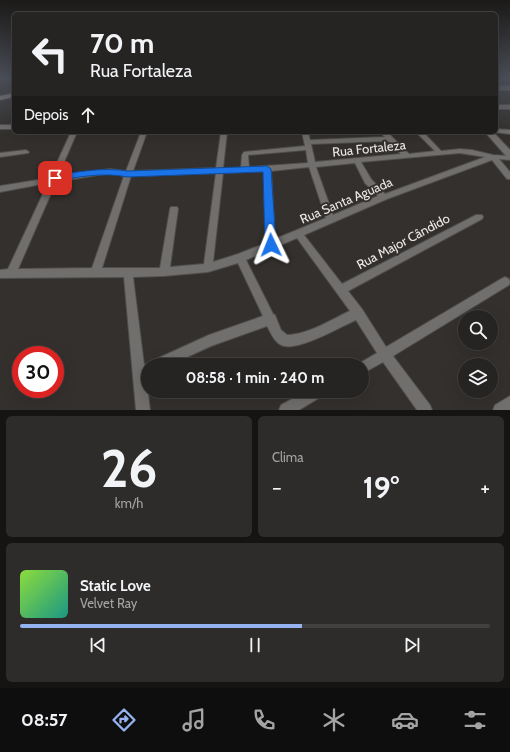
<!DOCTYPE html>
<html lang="pt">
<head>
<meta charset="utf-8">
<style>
	body { margin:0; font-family:Cabin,sans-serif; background:#2e2c2a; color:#f1f3f6; height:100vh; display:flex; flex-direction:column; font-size:15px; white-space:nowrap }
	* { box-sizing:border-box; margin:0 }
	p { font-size:13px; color:#a4a4a5 }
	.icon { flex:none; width:22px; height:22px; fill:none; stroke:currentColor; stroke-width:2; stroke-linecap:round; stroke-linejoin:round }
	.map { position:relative; height:410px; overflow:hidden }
	.sheet { display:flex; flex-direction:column; gap:6px; padding:6px; background:#151413; flex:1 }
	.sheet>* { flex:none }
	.hud { position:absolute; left:12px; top:12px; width:486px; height:122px; border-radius:6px; box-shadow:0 4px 16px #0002,0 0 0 1px #424140; background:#262422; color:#f1f3f6; overflow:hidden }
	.controls { position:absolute; left:458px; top:310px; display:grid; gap:8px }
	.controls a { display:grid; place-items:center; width:40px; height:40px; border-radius:50%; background:#262422; box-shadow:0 4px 16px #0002,0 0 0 1px #424140; font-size:20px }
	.speed { position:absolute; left:12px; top:346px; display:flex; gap:8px; font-size:20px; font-weight:700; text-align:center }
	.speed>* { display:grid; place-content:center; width:52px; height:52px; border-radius:50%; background:#262422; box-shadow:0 4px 16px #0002,0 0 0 1px #424140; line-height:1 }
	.speed .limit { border:6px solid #d22; background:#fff; color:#111 }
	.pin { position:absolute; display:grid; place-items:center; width:34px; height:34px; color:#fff; margin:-17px; border-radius:8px; box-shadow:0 2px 6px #0006 }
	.me { position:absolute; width:44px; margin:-22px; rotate:358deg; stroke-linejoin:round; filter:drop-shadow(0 0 3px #0008) }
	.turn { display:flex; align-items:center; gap:14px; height:84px; padding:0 12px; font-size:18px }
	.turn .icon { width:52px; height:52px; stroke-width:2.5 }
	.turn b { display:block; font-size:28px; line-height:34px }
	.then { display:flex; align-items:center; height:38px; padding:0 12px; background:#0003; gap:8px; font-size:15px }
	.big { font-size:30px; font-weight:800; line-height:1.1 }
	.sheet .tile { flex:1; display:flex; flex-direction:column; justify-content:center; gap:6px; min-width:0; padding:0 14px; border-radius:6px; background:#2e2c2a }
	.sheet .dial { align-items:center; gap:0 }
	.dial b { font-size:52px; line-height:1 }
	.song { display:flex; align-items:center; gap:12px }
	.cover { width:48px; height:48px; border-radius:6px; background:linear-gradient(135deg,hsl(90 70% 55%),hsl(170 70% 35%)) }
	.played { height:4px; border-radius:2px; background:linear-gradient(90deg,#95b2f1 60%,#424140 60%) }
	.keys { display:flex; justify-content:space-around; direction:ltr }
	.heat { display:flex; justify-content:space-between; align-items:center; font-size:22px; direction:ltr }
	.sheet .tiles { flex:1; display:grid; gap:6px; grid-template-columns:1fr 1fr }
	.tile:last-child { grid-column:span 2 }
	.trip { position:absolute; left:141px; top:358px; width:228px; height:40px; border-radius:20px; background:#262422; box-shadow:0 4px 16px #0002,0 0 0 1px #424140; font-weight:800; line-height:40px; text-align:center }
	.menu { display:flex; height:64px; justify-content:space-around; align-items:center; background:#0f0e0e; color:#a4a4a5 }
	.menu .icon { width:28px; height:28px }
	.menu .selected { color:#95b2f1 }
	.menu b { font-size:18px; color:#f1f3f6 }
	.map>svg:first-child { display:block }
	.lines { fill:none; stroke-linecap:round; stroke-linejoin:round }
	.minor-casing { stroke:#504e4b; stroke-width:2 }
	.tertiary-casing { stroke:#504e4b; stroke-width:2 }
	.secondary-casing { stroke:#504e4b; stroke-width:2 }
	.minor { fill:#716f6e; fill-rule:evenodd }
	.tertiary { fill:#716f6e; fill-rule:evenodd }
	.secondary { fill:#959290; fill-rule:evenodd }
	.route { fill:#1a73e8; stroke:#114b97 }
	.labels { text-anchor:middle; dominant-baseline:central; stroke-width:4; stroke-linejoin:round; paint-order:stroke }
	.street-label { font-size:13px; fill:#ebe9e7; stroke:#33302d }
</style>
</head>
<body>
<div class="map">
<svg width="510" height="410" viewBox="0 0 510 410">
	<rect width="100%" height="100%" fill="#33302d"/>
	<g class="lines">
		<defs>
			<path id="minor" d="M496,86h14v4h-14z
				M496,105h14v4h-14z
				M0,125h14v4h-14z
				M496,129l14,1v4l-16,-2h2z
				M71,132h6l-19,44 52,-7 16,2 15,-39h6l-14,39 83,-3 5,-36h6l-4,36h18l1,-13 2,-3 61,-6 -3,-14h6l2,8 75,-3 -5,-5h7l22,22 26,-3 -19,-19h7l18,19 19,-2 12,1 21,5 17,1v4l-11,-1 11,13v7h-3l-15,-19 -105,39 -83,36 38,49 134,-69h6l1,2 -1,2 -134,72 14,18 24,38 115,-68 4,-2 4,2 1,3 -1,3 -116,71 37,49 2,5h-15l-34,-48 -21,12v-9h-5l1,-1 19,-11 -21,-33c-16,7 -55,30 -72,26 -9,-2 -13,-13 -17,-20l-56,20 -41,19h-22v10l-2,1 4,34h-14l-12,-133 -124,1v-8l8,-1 40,-86 -48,9v-6l50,-8zM388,141l13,13 -86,8 -4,-18zM306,150l2,13 -59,4 -1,-12zM460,153l25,4 -100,37 -14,-15 -10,-17zM355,163l10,20 13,13 -45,19 -17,-48zM309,167l17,51 -51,21 -4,-68zM264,171l2,72 -28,11 -25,8 10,-89zM110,173l14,3 -32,92 -74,1 38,-87zM216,173l-12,91 -34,3 8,-58 -1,-2h-6l-1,2 -10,59h-58l29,-92zM297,238l53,73c-20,9 -40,23 -63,24l-6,-5 -6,-15 -2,-1 -27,-54zM238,263l25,53 -54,19 -57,26 -2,3 -2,-1 -4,2 -11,-88 31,-1 44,-4z
				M26,150l3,2 -1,1 -28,4v-4z
				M307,391h19l-2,4 -25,15h-20l2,-5z
				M510,396v14h-17l2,-5z"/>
			<path id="tertiary" d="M485,132h8l17,18v8l-3,-1z"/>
			<path id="secondary" d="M14,93v4l-14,3v-4z"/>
		</defs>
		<!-- minor casing -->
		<use href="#minor" class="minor-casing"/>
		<!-- tertiary casing -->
		<use href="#tertiary" class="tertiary-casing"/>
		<!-- secondary casing -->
		<use href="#secondary" class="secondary-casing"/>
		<!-- minor -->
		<use href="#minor" class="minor"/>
		<!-- tertiary -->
		<use href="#tertiary" class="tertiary"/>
		<!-- secondary -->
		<use href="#secondary" class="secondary"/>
	</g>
	<!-- sky -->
	<linearGradient id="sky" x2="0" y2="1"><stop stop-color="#1c1a19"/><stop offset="0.58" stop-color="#4a4e57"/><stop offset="1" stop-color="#4a4e57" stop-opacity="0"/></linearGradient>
	<rect width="510" height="135" fill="url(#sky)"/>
	<!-- route -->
	<path class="route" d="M267,166l4,3 5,76 -2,3 -3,2 -4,-2 -2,-3 -2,-73 -135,5c-26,-5 -48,0 -73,4l-5,-3 5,-3c25,-3 47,-8 73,-4z"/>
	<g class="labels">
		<!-- street labels -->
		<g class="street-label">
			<text transform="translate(369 148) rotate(-6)">Rua Fortaleza</text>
			<text transform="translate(346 200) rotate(-23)">Rua Santa Aguada</text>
			<text transform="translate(403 241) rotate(-28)">Rua Major Cândido</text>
		</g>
	</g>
</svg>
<div class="controls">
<a><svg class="icon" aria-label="search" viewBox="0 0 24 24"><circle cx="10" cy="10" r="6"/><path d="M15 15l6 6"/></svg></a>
<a><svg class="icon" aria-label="layers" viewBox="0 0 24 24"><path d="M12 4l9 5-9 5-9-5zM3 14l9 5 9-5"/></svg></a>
</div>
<div class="speed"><div class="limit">30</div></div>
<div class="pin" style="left:55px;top:178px;background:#d93025"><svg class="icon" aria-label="arrive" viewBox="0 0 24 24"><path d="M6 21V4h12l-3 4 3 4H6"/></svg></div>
<svg class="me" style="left:271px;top:245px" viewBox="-20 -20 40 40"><path d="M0-17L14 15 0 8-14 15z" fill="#1a73e8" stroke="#fff" stroke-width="4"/></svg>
<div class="trip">08:58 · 1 min · 240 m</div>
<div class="hud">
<div class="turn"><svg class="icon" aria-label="left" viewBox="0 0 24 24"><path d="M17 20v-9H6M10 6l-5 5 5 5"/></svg><div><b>70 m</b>Rua Fortaleza</div></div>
<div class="then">Depois<svg class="icon" aria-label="ahead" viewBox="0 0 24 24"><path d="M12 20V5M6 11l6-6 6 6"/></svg></div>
</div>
</div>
<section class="sheet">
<div class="tiles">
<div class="tile dial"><b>26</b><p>km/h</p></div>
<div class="tile"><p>Clima</p>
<div class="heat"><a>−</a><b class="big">19°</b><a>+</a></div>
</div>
<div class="tile">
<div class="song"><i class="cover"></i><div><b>Static Love</b><p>Velvet Ray</p></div></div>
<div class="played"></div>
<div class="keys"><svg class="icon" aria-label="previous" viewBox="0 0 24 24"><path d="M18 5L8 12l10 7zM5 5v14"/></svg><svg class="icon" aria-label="pause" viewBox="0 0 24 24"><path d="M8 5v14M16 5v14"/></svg><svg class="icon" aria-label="next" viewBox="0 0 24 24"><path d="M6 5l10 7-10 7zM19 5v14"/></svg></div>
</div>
</div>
</section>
<nav class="menu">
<b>08:57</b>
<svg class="icon selected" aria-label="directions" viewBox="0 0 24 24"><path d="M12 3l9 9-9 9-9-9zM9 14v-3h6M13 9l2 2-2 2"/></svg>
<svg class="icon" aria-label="music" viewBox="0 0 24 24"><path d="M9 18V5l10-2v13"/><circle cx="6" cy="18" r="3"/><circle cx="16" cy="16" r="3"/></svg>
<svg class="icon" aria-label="phone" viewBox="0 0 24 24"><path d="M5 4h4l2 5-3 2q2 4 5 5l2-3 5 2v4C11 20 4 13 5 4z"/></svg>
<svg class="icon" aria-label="climate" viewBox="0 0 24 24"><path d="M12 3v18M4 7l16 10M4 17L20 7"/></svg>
<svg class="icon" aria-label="car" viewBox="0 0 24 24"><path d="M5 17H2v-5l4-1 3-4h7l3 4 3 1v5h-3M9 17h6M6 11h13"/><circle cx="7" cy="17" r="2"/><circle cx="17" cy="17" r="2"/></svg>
<svg class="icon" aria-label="filters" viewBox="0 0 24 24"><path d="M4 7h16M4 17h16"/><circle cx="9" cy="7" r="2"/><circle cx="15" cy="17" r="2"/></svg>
</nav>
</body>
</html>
